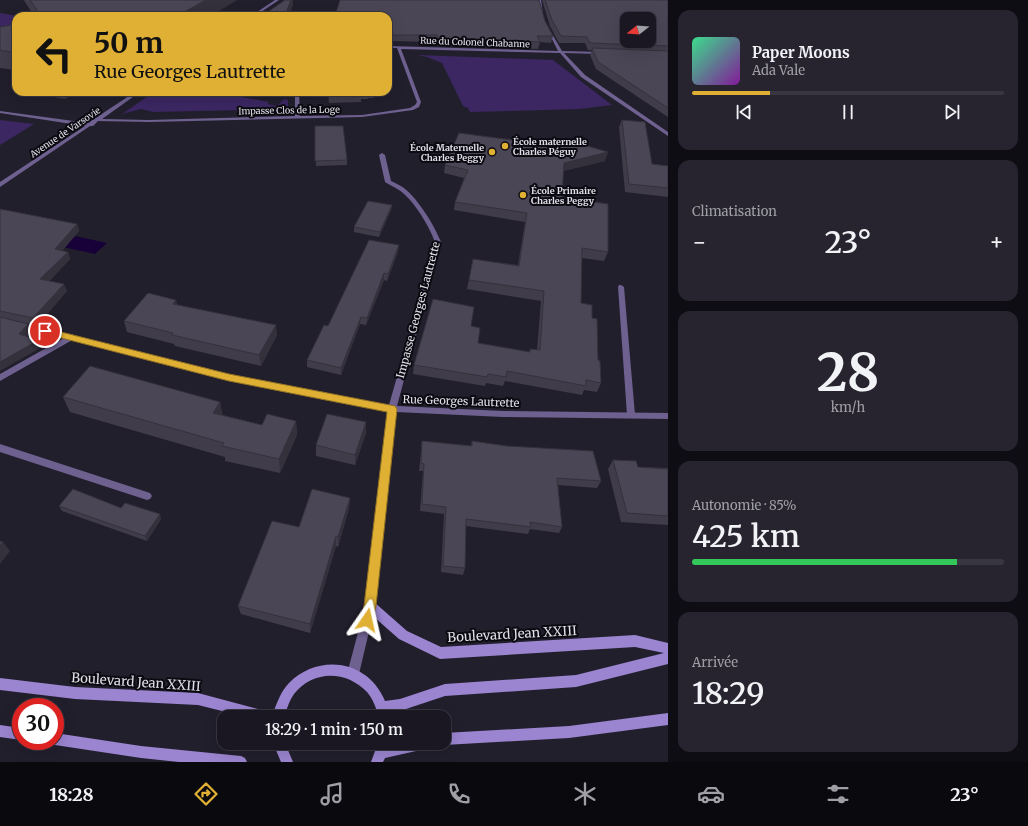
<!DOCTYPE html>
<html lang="fr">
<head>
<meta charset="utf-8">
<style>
	body { margin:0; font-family:Merriweather,serif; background:#27242f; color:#f1f3f6; height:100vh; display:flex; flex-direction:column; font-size:15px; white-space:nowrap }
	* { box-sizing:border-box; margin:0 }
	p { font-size:13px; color:#9f9fa5 }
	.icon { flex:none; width:22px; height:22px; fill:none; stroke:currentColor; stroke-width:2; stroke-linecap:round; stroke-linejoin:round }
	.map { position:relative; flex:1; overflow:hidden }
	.panel { display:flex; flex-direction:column; gap:10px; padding:10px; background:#0e0d13; width:360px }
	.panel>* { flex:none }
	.banner { position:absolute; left:12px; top:12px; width:380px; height:84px; border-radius:12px; box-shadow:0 4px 16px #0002,0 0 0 1px #383640; background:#dfb034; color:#111; overflow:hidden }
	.needle { width:26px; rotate:253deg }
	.buttons { position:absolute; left:620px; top:12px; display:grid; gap:8px }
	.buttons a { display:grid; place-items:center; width:36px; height:36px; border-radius:8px; background:#1a1722; box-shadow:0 4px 16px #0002,0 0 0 1px #383640; font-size:20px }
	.speed { position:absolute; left:12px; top:698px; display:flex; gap:8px; font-size:20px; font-weight:700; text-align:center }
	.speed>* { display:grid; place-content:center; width:52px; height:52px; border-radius:50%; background:#1a1722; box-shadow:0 4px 16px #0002,0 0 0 1px #383640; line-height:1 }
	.speed .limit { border:6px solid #d22; background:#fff; color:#111 }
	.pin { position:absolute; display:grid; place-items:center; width:34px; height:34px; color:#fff; margin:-17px; border:2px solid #fff; border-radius:50%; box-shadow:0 1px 4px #0007 }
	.me { position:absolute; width:44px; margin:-22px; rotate:11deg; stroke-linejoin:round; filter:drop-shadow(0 0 3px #0008) }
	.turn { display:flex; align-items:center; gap:14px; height:84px; padding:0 16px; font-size:18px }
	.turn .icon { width:52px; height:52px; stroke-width:2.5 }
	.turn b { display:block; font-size:28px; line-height:34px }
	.big { font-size:30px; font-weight:600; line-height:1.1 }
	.panel .card { flex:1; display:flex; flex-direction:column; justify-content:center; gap:6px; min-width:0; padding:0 14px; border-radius:12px; background:#27242f }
	.panel .dial { align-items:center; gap:0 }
	.dial b { font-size:52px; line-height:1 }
	.song { display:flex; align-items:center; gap:12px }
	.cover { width:48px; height:48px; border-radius:6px; background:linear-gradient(135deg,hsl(150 70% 55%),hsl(290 70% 35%)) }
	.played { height:4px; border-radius:2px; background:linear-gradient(90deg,#dfb034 25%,#383640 25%) }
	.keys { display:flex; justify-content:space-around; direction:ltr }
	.heat { display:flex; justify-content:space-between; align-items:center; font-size:22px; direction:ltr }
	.charge { height:6px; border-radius:3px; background:linear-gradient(90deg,#34c759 85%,#383640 0) }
	.trip { position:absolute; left:217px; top:710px; width:234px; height:40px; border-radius:12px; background:#1a1722; box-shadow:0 4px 16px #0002,0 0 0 1px #383640; font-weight:600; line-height:40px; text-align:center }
	.dock { display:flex; height:64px; justify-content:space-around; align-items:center; background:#0a090e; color:#9f9fa5 }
	.dock .icon { width:28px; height:28px }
	.dock .selected { color:#dfb034 }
	.dock b { font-size:18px; color:#f1f3f6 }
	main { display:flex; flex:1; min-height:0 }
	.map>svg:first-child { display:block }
	.green { fill:#3c2763 }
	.water { fill:#180038 }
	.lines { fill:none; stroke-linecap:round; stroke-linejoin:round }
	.service { fill:#6e6190; fill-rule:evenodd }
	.minor { fill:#6e6190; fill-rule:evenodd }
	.secondary { fill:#9b85d0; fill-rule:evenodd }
	.wall { fill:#403c4a }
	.shaded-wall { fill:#34313c }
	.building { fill:#4a4656; stroke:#34313c; fill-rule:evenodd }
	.route { fill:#dfb034; stroke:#917222 }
	.poi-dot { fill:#dfb034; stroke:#0b0a10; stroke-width:1.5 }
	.labels { text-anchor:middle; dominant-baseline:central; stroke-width:4; stroke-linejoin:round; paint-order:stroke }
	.far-street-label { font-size:9px; fill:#e0dee7; stroke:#0b0a10 }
	.far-poi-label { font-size:9px; font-weight:bold; fill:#e0dee7; stroke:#0b0a10; text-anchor:start }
	.street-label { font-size:11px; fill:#e0dee7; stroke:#0b0a10 }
	.near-street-label { font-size:13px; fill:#e0dee7; stroke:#0b0a10 }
</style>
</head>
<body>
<main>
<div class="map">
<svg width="668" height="762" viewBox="0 0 668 762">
	<rect width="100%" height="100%" fill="#221f2d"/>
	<!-- green -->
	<path class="green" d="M0,13l17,3 -1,9 -16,7z
		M417,55l136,5 59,45 -33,4 -109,3 -2,-4 -5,-2 -21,-43 -15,-6z
		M154,92l8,2 3,-2h64l14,3 -2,2 28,5 -1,2 9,2 7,-7 4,1v9l-135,3 -12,-3 -19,5z
		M0,120l34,4 -34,21z"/>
	<!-- water -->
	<path class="water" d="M75,236l32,7 -12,11 -32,-7z"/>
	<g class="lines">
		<!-- service -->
		<path class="service" d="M263,92h13l23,4 -2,1 -32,-4z
			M619,285h2l3,2 11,128 -1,2h-6l-1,-2 -9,-128z
			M71,334l3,1 1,2 -1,2 -74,42v-7z
			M0,444l147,48 3,1 2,3 -2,3 -3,1 -147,-48z"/>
		<!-- minor -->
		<path class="minor" d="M275,0h4l-24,16h-4z
			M537,0h4l2,14 -3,-1z
			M546,27h2l14,24 40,1v2h-1l-37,-1 21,22 83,57v4l-87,-59 -21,-24 -159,-4 20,53 -2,5 -6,3 -51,7 -213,5 -51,-1 -5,5h-3l-90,61v-5l85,-56 -85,-13v-2l88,12 47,-31h5l-38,27 47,1 146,-4v-24h4l1,24 62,-1 48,-7 5,-3 2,-3 -20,-54h-9v-2l170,5z
			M382,153l3,2 6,26c4,2 9,4 13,7 15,12 30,37 37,54l-44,164 106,5 165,2v6l-165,-2 -107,-5 -21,194 -16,68 -2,4 -4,2 -4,-2 -2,-4 18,-68 23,-195 -159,-30 -229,-59v-4l229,57 160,30 46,-163c-6,-16 -21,-42 -36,-52 -4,-3 -10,-5 -14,-8l-6,-27z"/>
		<!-- secondary -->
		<path class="secondary" d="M370,601l4,1 33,29 34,16 194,-12 33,8v21l-92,23 -131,9 -45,15 -11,1 2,5h-12c-3,-9 -6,-18 -12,-25 -21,-22 -54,-22 -73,2 -5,7 -7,15 -10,23h-38l-48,-12 -123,-6 -75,-9v-12l75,9 123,6 75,20c4,-10 8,-22 16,-30 30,-30 79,-23 96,18l15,-2 45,-15 131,-9 88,-22 -29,-6 -195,12 -41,-20 -33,-29 -1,-4 1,-4z
			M668,713v12l-99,13 -125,7 -4,-2h4v-10l125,-7z
			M0,725l21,3v12l-21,-3z
			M55,733l86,13 100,10 4,2 2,4h-68l-38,-4 -86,-13 -4,-2 -1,-2h5z
			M273,743h12l8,19h-12z
			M378,743h12l-1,2 9,-2h33l-2,4 -4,2 -40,9 -2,4h-12z"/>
	</g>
	<!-- wall -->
	<path class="wall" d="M24,0h213l-27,16h-176l-9,-14z
		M542,0h126v117l-72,-48 -6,-14 2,-5h-4l-3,-7h-26l-9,-17z
		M388,16l157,5 8,15 -2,7 -11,-1 -2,7 -101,-4v-3l-49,-1z
		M16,24v51l-2,-5 -14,-2v-41z
		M29,92h48l-12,7z
		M328,92h46v6h-6v1h-7v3l-32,1z
		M622,120l30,44 16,2v31l-43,-5 -6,-65z
		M315,126l32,34v5l-31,1z
		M605,161l-42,10 -1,26 46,55 -4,9 -22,-3 -1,45 11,15 9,65 -4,9 -13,-2 -2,5 -77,-14 -2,5 -17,-3 -1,3 -72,-12 1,-9 57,-39 7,17 51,9 1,-3 7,1 4,-49 -74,-12 6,-30 45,6 7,-43 -71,-12 1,-8 9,-24 -20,-5 1,-8z
		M392,205l-1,5 -12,27 -25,-5v-5z
		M0,209l77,15 2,7 -17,20 6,1 2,7 -21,22 18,10 -30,35 -37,-9z
		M398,252l-11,29 -3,-1 -18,45 -6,-1 -19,51 -34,-8v-7l21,-34z
		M177,305l100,30 -16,31 -86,-20 -1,-2 -47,-12 -3,-11z
		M63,397l157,5 2,13 40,10 34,-4 1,14 -17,38 -55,-12v-4l-155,-45z
		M366,433l-11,32 -39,-9v-11z
		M422,441l49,5 1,-5 129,40 -4,7 -39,-3 4,42 -3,6 -29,-4 -2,5 -62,-8 -1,42 -2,7 -22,-3 3,-58 -24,-3 3,-40h-4z
		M613,460l25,7 30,1v57l-47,-3 -13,-53z
		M350,498l-1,10 -11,39 -2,-1 -26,87 -69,-19 -3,-8 61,-79z
		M59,506l62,2 40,11 -14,22 -85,-30z"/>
	<!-- shaded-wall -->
	<path class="shaded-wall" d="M206,0h31l-27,16h-33z
		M291,0h2v5l-4,11h-4z
		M63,92h14l-12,7z
		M608,152l-3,9 -44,10 3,-8z
		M392,205l-1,5 -12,27 1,-5z
		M77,224l2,7 -22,25 -2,-7z
		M399,245l-1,7 -11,29 1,-7z
		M68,252l2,7 -26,28 -4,-8z
		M384,273v7l-18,45 1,-7z
		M64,284l3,7 -30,35 -4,-8z
		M176,300l3,10 -6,-6z
		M361,317l-1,7 -19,51v-7z
		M28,324l3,8 -8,10 -4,-8z
		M276,325l1,10 -16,31 -2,-11z
		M39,340l3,7 -42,24v-9z
		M220,402l3,15 -10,-4z
		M296,421l1,14 -17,38 -1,-14z
		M366,422v11l-11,32v-10z
		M350,498l-1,10 -11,39v-10z
		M160,514l1,5 -14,22 -2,-5z
		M336,536v10l-26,87v-9z
		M3,542l7,9 -10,13v-18z"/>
	<!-- building -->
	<path class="building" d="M30,0h176l-29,16h-136z
		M285,0h6l-6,16h-23z
		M340,0h199l6,21 8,15h-16l3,6 -102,-4 -1,-3h-49v-19h-53z
		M545,0h123v46l-78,-3 -3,-6 -26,-1 -9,-16zM627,19h22v22h-22z
		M16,24v29l-16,-3v-23z
		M592,48l76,3v57l-70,-46z
		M329,92h38h-7l1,3 -32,1z
		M622,120l23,2 7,42 16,2v22l-39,-4z
		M315,126h28l4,34 -32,1z
		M459,133l84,11 10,-4h14l41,12 -44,11 -2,34 46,7v48l-26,-4 -1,55 11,2v13l5,1 1,41 2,1 1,22 -15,-3v6l-79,-15 -1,6 -18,-3 -1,3 -73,-12 19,-66 41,8 -3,19 9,2 -2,15 52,9v-3l10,1 4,-59 -75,-11 4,-21 46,7 8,-53 -72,-11 13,-32 -23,-5z
		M368,201l24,4 -12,27 -26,-5z
		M0,209l77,15 -22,25 13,3 -28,27 24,5 -31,34 -33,-7z
		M369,240l30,5 -11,29 -4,-1 -17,45 -6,-1 -20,51 -34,-8 17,-35 4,1z
		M148,293l28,7 -3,4 103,21 -17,30 -87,-20 1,-2 -49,-12z
		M0,317l28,7 -9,10 20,6 -39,22z
		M90,366l130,36 -7,11 49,12 5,-11 29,7 -17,38 -57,-13 2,-3 -161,-46z
		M327,414l39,8 -11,33 -39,-10z
		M422,441l50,5v-5l35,5 86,5 8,30 -44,-3 5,49 -32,-5 1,5 -65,-8 -1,49 -22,-2 3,-59 -24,-3 2,-40 -3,-1z
		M613,460l23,1 2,6 30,2v47l-41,-3z
		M73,489l48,19 4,-5 35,11 -15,22 -86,-30z
		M312,489l38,9 -12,39 -2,-1 -26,88 -72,-18 34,-85 27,6z
		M0,541l3,1 -3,4z"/>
	<!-- route -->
	<path class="route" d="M45,328l184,46 166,32 2,3 -21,197 -5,18 -4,2 -4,-2 -2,-4 3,-14 23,-194 -158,-31 -187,-48 -1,-2z"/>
	<!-- markers -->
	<g class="poi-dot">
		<circle cx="505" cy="146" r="4"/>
		<circle cx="492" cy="152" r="4"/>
		<circle cx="523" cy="195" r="4"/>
	</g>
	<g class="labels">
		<!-- far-street labels -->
		<g class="far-street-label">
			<text transform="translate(475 42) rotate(2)">Rue du Colonel Chabanne</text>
			<text transform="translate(289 110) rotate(-1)">Impasse Clos de la Loge</text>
			<text transform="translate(65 132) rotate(-34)">Avenue de Varsovie</text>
		</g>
		<!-- far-poi labels -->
		<g class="far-poi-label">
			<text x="513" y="141">École maternelle<tspan x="513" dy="10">Charles Péguy</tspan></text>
			<text x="484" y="147" text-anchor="end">École Maternelle<tspan x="484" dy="10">Charles Peggy</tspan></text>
			<text x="531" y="190">École Primaire<tspan x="531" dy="10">Charles Peggy</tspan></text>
		</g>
		<!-- street labels -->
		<g class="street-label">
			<text transform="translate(418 310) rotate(-75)">Impasse Georges Lautrette</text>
			<text transform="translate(461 401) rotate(2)">Rue Georges Lautrette</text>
		</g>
		<!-- near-street labels -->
		<g class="near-street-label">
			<text transform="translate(512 634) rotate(-3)">Boulevard Jean XXIII</text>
			<text transform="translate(136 682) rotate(4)">Boulevard Jean XXIII</text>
		</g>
	</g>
</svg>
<div class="buttons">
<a><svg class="needle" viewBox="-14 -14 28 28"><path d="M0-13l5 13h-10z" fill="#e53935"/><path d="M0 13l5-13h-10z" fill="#9f9fa5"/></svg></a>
</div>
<div class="speed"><div class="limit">30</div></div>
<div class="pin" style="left:45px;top:331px;background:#d93025"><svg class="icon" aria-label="arrive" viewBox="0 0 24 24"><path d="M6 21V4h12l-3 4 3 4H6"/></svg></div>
<svg class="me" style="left:367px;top:620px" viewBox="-20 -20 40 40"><path d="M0-17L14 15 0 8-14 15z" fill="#dfb034" stroke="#fff" stroke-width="4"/></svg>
<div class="trip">18:29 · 1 min · 150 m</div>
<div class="banner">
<div class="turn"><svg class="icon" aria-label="left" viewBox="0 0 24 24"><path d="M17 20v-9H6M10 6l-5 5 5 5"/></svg><div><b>50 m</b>Rue Georges Lautrette</div></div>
</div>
</div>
<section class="panel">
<div class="card">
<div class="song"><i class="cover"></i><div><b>Paper Moons</b><p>Ada Vale</p></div></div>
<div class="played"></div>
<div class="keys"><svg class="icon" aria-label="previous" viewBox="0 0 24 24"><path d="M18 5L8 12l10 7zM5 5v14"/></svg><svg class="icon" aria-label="pause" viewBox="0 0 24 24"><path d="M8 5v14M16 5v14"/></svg><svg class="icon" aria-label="next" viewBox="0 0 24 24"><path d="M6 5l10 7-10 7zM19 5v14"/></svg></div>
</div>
<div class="card"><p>Climatisation</p>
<div class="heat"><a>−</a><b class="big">23°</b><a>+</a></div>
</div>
<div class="card dial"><b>28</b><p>km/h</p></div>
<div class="card"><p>Autonomie · 85%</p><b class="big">425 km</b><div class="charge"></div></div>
<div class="card"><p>Arrivée</p><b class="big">18:29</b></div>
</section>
</main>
<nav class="dock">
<b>18:28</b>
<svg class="icon selected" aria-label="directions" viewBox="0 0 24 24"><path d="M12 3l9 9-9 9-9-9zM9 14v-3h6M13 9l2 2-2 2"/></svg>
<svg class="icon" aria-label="music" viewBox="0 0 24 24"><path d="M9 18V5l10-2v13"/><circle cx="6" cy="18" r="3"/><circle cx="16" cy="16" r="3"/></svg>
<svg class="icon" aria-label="phone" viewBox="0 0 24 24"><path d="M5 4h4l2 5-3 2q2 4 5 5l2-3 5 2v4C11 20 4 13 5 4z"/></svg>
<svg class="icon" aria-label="climate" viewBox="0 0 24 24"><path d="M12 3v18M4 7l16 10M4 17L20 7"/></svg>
<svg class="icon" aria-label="car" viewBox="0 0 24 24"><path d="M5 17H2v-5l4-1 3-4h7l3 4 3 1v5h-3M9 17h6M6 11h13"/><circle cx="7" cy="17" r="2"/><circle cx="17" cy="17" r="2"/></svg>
<svg class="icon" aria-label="filters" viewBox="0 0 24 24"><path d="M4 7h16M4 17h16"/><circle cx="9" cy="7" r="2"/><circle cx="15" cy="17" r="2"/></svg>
<b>23°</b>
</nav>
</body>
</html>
